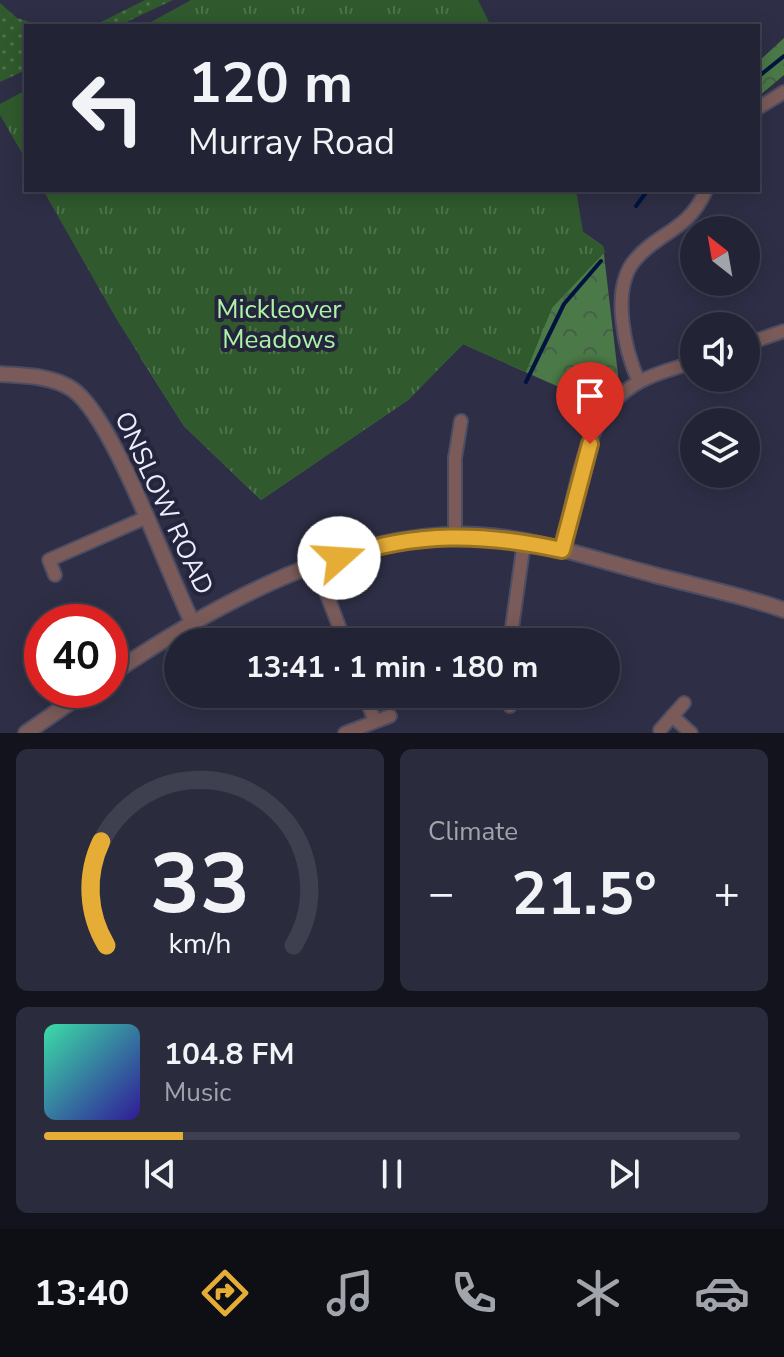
<!DOCTYPE html>
<html lang="en">
<head>
<meta charset="utf-8">
<style>
	body { margin:0; font-family:"Nunito Sans",sans-serif; background:#2a2b3c; color:#f1f3f6; height:100vh; display:flex; flex-direction:column; font-size:30px; white-space:nowrap }
	* { box-sizing:border-box; margin:0 }
	p { font-size:26px; color:#a2a4ac }
	.icon { flex:none; width:44px; height:44px; fill:none; stroke:currentColor; stroke-width:2; stroke-linecap:round; stroke-linejoin:round }
	.map { position:relative; height:733px; overflow:hidden }
	.panel { display:flex; flex-direction:column; gap:16px; padding:16px; background:#13131d; flex:1 }
	.panel>* { flex:none }
	.hud { position:absolute; left:24px; top:24px; width:736px; height:168px; border-radius:0px; box-shadow:0 4px 20px #0003,0 0 0 2px #3f404f; background:#222334; color:#f1f3f6; overflow:hidden }
	.needle { width:52px; rotate:329deg }
	.tools { position:absolute; left:680px; top:216px; display:grid; gap:16px }
	.tools a { display:grid; place-items:center; width:80px; height:80px; border-radius:50%; background:#222334; box-shadow:0 4px 20px #0003,0 0 0 2px #3f404f; font-size:40px }
	.speed { position:absolute; left:24px; top:604px; display:flex; gap:16px; font-size:40px; font-weight:700; text-align:center }
	.speed>* { display:grid; place-content:center; width:104px; height:104px; border-radius:50%; background:#222334; box-shadow:0 4px 20px #0003,0 0 0 2px #3f404f; line-height:1 }
	.speed .limit { border:12px solid #d22; background:#fff; color:#111 }
	.pin { position:absolute; display:grid; place-items:center; width:68px; height:68px; color:#fff; margin:-82px -34px; border-radius:50% 50% 50% 0; rotate:-45deg; box-shadow:0 0 8px #0007 }
	.pin .icon { rotate:45deg }
	.me { position:absolute; width:88px; margin:-44px; rotate:71deg; stroke-linejoin:round; filter:drop-shadow(0 0 6px #0008) }
	.turn { display:flex; align-items:center; gap:28px; height:168px; padding:0 32px; font-size:36px }
	.turn .icon { width:104px; height:104px; stroke-width:2.5 }
	.turn b { display:block; font-size:56px; line-height:68px }
	.big { font-size:60px; font-weight:700; line-height:1.1 }
	.panel .widget { flex:1; display:flex; flex-direction:column; justify-content:center; gap:12px; min-width:0; padding:0 28px; border-radius:12px; background:#2a2b3c }
	.panel .dial { align-items:center; gap:0 }
	.dial svg { height:208px; overflow:visible; fill:none; stroke:#3f404f; stroke-width:7; stroke-linecap:round; text-anchor:middle }
	.dial text { fill:#f1f3f6; stroke:none }
	.song { display:flex; align-items:center; gap:24px }
	.cover { width:96px; height:96px; border-radius:12px; background:linear-gradient(135deg,hsl(160 70% 55%),hsl(250 70% 35%)) }
	.played { height:8px; border-radius:4px; background:linear-gradient(90deg,#e6ad36 20%,#3f404f 20%) }
	.keys { display:flex; justify-content:space-around; direction:ltr }
	.heat { display:flex; justify-content:space-between; align-items:center; font-size:44px; direction:ltr }
	.panel .tiles { flex:1; display:grid; gap:16px; grid-template-columns:1fr 1fr }
	.widget:last-child { grid-column:span 2 }
	.trip { position:absolute; left:164px; top:628px; width:456px; height:80px; border-radius:40px; background:#222334; box-shadow:0 4px 20px #0003,0 0 0 2px #3f404f; font-weight:700; line-height:80px; text-align:center }
	.tab-bar { display:flex; height:128px; justify-content:space-around; align-items:center; background:#0e0e15; color:#a2a4ac }
	.tab-bar .icon { width:56px; height:56px }
	.tab-bar .on { color:#e6ad36 }
	.tab-bar b { font-size:36px; color:#f1f3f6 }
	.map>svg:first-child { display:block }
	.grass { fill:url(#grass-dots) }
	.forest { fill:url(#forest-crowns) }
	.park { fill:url(#park-tufts) }
	.lines { fill:none; stroke-linecap:round; stroke-linejoin:round }
	.stream { stroke:#001340; stroke-width:4 }
	.minor-casing { stroke:#4c4d63; stroke-width:16 }
	.tertiary-casing { stroke:#4c4d63; stroke-width:18 }
	.minor { stroke:#7a5b59; stroke-width:12 }
	.tertiary { stroke:#7a5b59; stroke-width:14 }
	.route-casing { stroke:#967023; stroke-width:20 }
	.route { stroke:#e6ad36; stroke-width:14 }
	.labels { text-anchor:middle; dominant-baseline:central; stroke-width:8; stroke-linejoin:round; paint-order:stroke }
	.park-label { font-size:26px; fill:#adf2a7; stroke:#24253c }
	.street-label { font-size:26px; fill:#ebecfc; stroke:#24253c }
</style>
</head>
<body>
<div class="map">
<svg width="784" height="733" viewBox="0 0 784 733">
	<defs>
		<pattern id="grass-dots" width="8" height="8" patternUnits="userSpaceOnUse" patternTransform="scale(2)"><rect width="8" height="8" fill="#305a2d"/><path d="M2 2h.1M6 6h.1" fill="none" stroke="#4e724c" stroke-width="1.8" stroke-linecap="round"/></pattern>
		<pattern id="forest-crowns" width="20" height="18" patternUnits="userSpaceOnUse" patternTransform="scale(2)"><rect width="20" height="18" fill="#4b7947"/><path d="M2 6a3 3 0 1 1 6 0M12 15a3 3 0 1 1 6 0" fill="none" stroke="#48604a"/></pattern>
		<pattern id="park-tufts" width="24" height="20" patternUnits="userSpaceOnUse" patternTransform="scale(2)"><rect width="24" height="20" fill="#305a2d"/><path d="M3 7l-1-3M5 7V3M7 7l1-3M15 17l-1-3M17 17v-4M19 17l1-3" fill="none" stroke="#4e724c"/></pattern>
	</defs>
	<rect width="100%" height="100%" fill="#2e2f46"/>
	<!-- grass -->
	<path class="grass" d="M145,0h28l-55,26h-25z
		M0,3l17,15 25,8h-16v44l-26,12z"/>
	<!-- forest -->
	<path class="forest" d="M784,38v37l-26,22v-35z
		M583,232l20,14 16,137 -18,23 -138,-62 -55,56 -147,100 -77,-74 -44,-69 20,2z"/>
	<!-- park -->
	<path class="park" d="M191,0h287l13,26h-347z
		M26,90v70l-26,-45v-11z
		M43,190h533l7,42 20,14 2,6 -53,56 -26,64 -63,-28 -55,56 -147,100 -77,-74 -67,-106z"/>
	<g class="lines">
		<!-- stream -->
		<path class="stream" d="M758,77l26,-21
			M636,206l12,-16
			M526,382l38,-78 37,-43"/>
		<defs>
			<path id="minor" d="M758,108l26,-16
				M746,344l38,-13
				M639,382c-14,-31 -29,-93 -4,-122 24,-29 53,-28 71,-70
				M455,535v-77l6,-37
				M562,550c14,-57 20,-139 79,-169 17,-9 36,-13 53,-19
				M316,566l29,76
				M55,575l-6,-15 96,-42
				M510,642l14,-100
				M364,694l11,27
				M510,694v12
				M672,716l19,17
				M660,730l24,-27
				M345,733l45,-17"/>
			<path id="tertiary" d="M0,374c24,2 51,1 72,15 41,27 95,183 121,235
				M110,675c102,-69 241,-147 368,-140 56,3 112,23 166,37 46,13 95,22 140,38
				M26,733l62,-43"/>
		</defs>
		<!-- minor casing -->
		<use href="#minor" class="minor-casing"/>
		<!-- tertiary casing -->
		<use href="#tertiary" class="tertiary-casing"/>
		<!-- minor -->
		<use href="#minor" class="minor"/>
		<!-- tertiary -->
		<use href="#tertiary" class="tertiary"/>
	</g>
	<g class="lines">
		<defs>
			<path id="route" d="M339,558c77,-27 145,-25 223,-8l28,-106"/>
		</defs>
		<!-- route casing -->
		<use href="#route" class="route-casing"/>
		<!-- route -->
		<use href="#route" class="route"/>
	</g>
	<g class="labels">
		<!-- park labels -->
		<g class="park-label">
			<text x="279" y="309">Mickleover<tspan x="279" dy="30">Meadows</tspan></text>
		</g>
		<!-- street labels -->
		<g class="street-label">
			<text transform="translate(164 503) rotate(65)">ONSLOW ROAD</text>
		</g>
	</g>
</svg>
<div class="tools">
<a><svg class="needle" viewBox="-14 -14 28 28"><path d="M0-13l5 13h-10z" fill="#e53935"/><path d="M0 13l5-13h-10z" fill="#a2a4ac"/></svg></a>
<a><svg class="icon" aria-label="sound" viewBox="0 0 24 24"><path d="M4 9h4l5-4v14l-5-4H4zM17 9q2 3 0 6"/></svg></a>
<a><svg class="icon" aria-label="layers" viewBox="0 0 24 24"><path d="M12 4l9 5-9 5-9-5zM3 14l9 5 9-5"/></svg></a>
</div>
<div class="speed"><div class="limit">40</div></div>
<div class="pin" style="left:590px;top:444px;background:#d93025"><svg class="icon" aria-label="arrive" viewBox="0 0 24 24"><path d="M6 21V4h12l-3 4 3 4H6"/></svg></div>
<svg class="me" style="left:339px;top:558px" viewBox="-20 -20 40 40"><circle r="19" fill="#fff"/><path d="M0-13L10 11 0 6-10 11z" fill="#e6ad36"/></svg>
<div class="trip">13:41 · 1 min · 180 m</div>
<div class="hud">
<div class="turn"><svg class="icon" aria-label="left" viewBox="0 0 24 24"><path d="M17 20v-9H6M10 6l-5 5 5 5"/></svg><div><b>120 m</b>Murray Road</div></div>
</div>
</div>
<section class="panel">
<div class="tiles">
<div class="widget dial"><svg viewBox="0 0 100 80">
<path d="M14 69A42 42 0 1 1 86 69"/>
<path d="M14 69A42 42 0 0 1 12 29" stroke="#e6ad36"/>
<text x="50" y="56" font-size="32" font-weight="700">33</text>
<text x="50" y="72" font-size="11">km/h</text>
</svg></div>
<div class="widget"><p>Climate</p>
<div class="heat"><a>−</a><b class="big">21.5°</b><a>+</a></div>
</div>
<div class="widget">
<div class="song"><i class="cover"></i><div><b>104.8 FM</b><p>Music</p></div></div>
<div class="played"></div>
<div class="keys"><svg class="icon" aria-label="previous" viewBox="0 0 24 24"><path d="M18 5L8 12l10 7zM5 5v14"/></svg><svg class="icon" aria-label="pause" viewBox="0 0 24 24"><path d="M8 5v14M16 5v14"/></svg><svg class="icon" aria-label="next" viewBox="0 0 24 24"><path d="M6 5l10 7-10 7zM19 5v14"/></svg></div>
</div>
</div>
</section>
<nav class="tab-bar">
<b>13:40</b>
<svg class="icon on" aria-label="directions" viewBox="0 0 24 24"><path d="M12 3l9 9-9 9-9-9zM9 14v-3h6M13 9l2 2-2 2"/></svg>
<svg class="icon" aria-label="music" viewBox="0 0 24 24"><path d="M9 18V5l10-2v13"/><circle cx="6" cy="18" r="3"/><circle cx="16" cy="16" r="3"/></svg>
<svg class="icon" aria-label="phone" viewBox="0 0 24 24"><path d="M5 4h4l2 5-3 2q2 4 5 5l2-3 5 2v4C11 20 4 13 5 4z"/></svg>
<svg class="icon" aria-label="climate" viewBox="0 0 24 24"><path d="M12 3v18M4 7l16 10M4 17L20 7"/></svg>
<svg class="icon" aria-label="car" viewBox="0 0 24 24"><path d="M5 17H2v-5l4-1 3-4h7l3 4 3 1v5h-3M9 17h6M6 11h13"/><circle cx="7" cy="17" r="2"/><circle cx="17" cy="17" r="2"/></svg>
</nav>
</body>
</html>
